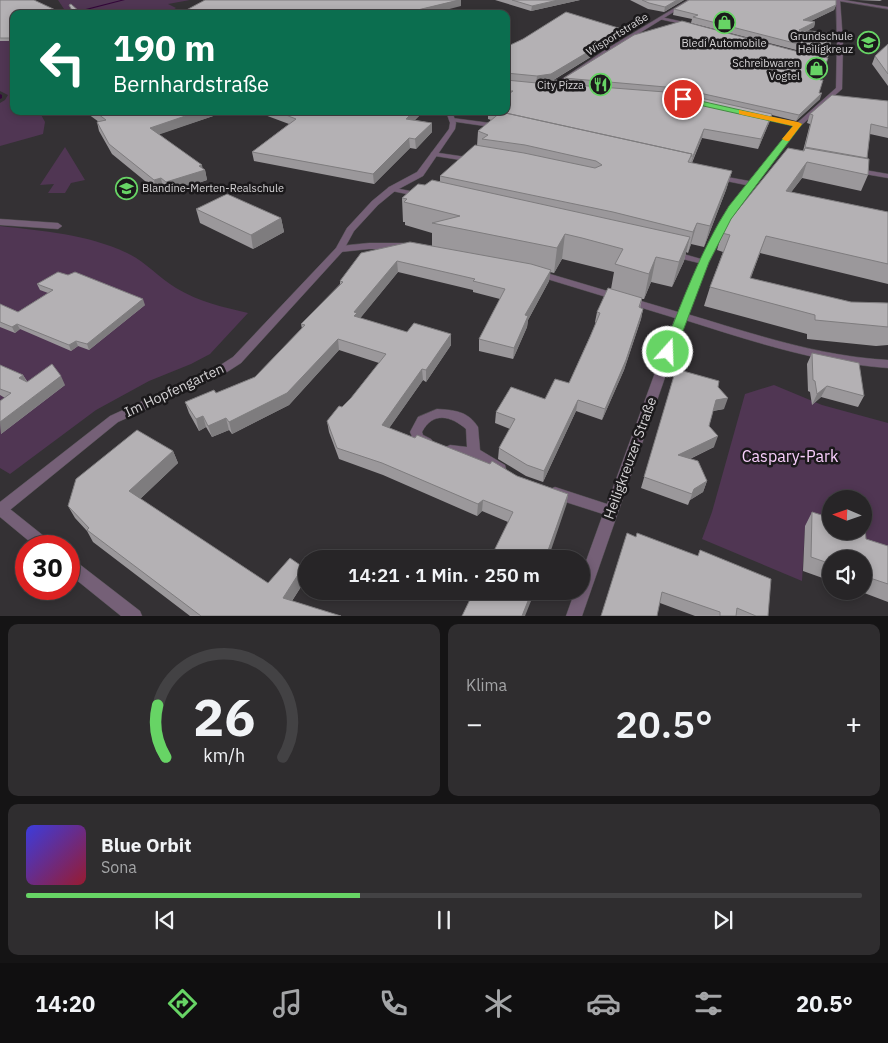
<!DOCTYPE html>
<html lang="de">
<head>
<meta charset="utf-8">
<style>
	body { margin:0; font-family:"IBM Plex Sans",sans-serif; background:#2f2d2f; color:#f1f3f6; height:100vh; display:flex; flex-direction:column; font-size:19px; white-space:nowrap }
	* { box-sizing:border-box; margin:0 }
	p { font-size:16px; color:#a4a5a7 }
	.icon { flex:none; width:28px; height:28px; fill:none; stroke:currentColor; stroke-width:2; stroke-linecap:round; stroke-linejoin:round }
	.map { position:relative; height:616px; overflow:hidden }
	.panel { display:flex; flex-direction:column; gap:8px; padding:8px; background:#151415; flex:1 }
	.panel>* { flex:none }
	.top-card { position:absolute; left:10px; top:10px; width:500px; height:105px; border-radius:10px; box-shadow:0 2px 8px #0003,0 0 0 1px #434244; background:#0b6e4f; color:#fff; overflow:hidden }
	.needle { width:32px; rotate:272deg }
	.buttons { position:absolute; left:822px; top:490px; display:grid; gap:10px }
	.buttons a { display:grid; place-items:center; width:50px; height:50px; border-radius:50%; background:#272527; box-shadow:0 2px 8px #0003,0 0 0 1px #434244; font-size:25px }
	.speed { position:absolute; left:15px; top:535px; display:flex; gap:10px; font-size:25px; font-weight:700; text-align:center }
	.speed>* { display:grid; place-content:center; width:65px; height:65px; border-radius:50%; background:#272527; box-shadow:0 2px 8px #0003,0 0 0 1px #434244; line-height:1 }
	.speed .limit { border:8px solid #d22; background:#fff; color:#111 }
	.pin { position:absolute; display:grid; place-items:center; width:42px; height:42px; color:#fff; margin:-21px; border:2px solid #fff; border-radius:50%; box-shadow:0 1px 5px #0007 }
	.me { position:absolute; width:55px; margin:-28px; rotate:20deg; stroke-linejoin:round; filter:drop-shadow(0 0 4px #0008) }
	.turn { display:flex; align-items:center; gap:18px; height:105px; padding:0 20px; font-size:22px }
	.turn .icon { width:65px; height:65px; stroke-width:2.5 }
	.turn b { display:block; font-size:35px; line-height:42px }
	.big { font-size:38px; font-weight:600; line-height:1.1 }
	.panel .tile { flex:1; display:flex; flex-direction:column; justify-content:center; gap:8px; min-width:0; padding:0 18px; border-radius:10px; background:#2f2d2f }
	.panel .dial { align-items:center; gap:0 }
	.dial svg { height:130px; overflow:visible; fill:none; stroke:#434244; stroke-width:7; stroke-linecap:round; text-anchor:middle }
	.dial text { fill:#f1f3f6; stroke:none }
	.song { display:flex; align-items:center; gap:15px }
	.cover { width:60px; height:60px; border-radius:8px; background:linear-gradient(135deg,hsl(240 70% 55%),hsl(350 70% 35%)) }
	.played { height:5px; border-radius:2px; background:linear-gradient(90deg,#67d465 40%,#434244 40%) }
	.keys { display:flex; justify-content:space-around; direction:ltr }
	.heat { display:flex; justify-content:space-between; align-items:center; font-size:28px; direction:ltr }
	.panel .tiles { flex:1; display:grid; gap:8px; grid-template-columns:1fr 1fr }
	.tile:last-child { grid-column:span 2 }
	.trip { position:absolute; left:298px; top:550px; width:292px; height:50px; border-radius:25px; background:#272527; box-shadow:0 2px 8px #0003,0 0 0 1px #434244; font-weight:600; line-height:50px; text-align:center }
	.tabs { display:flex; height:80px; justify-content:space-around; align-items:center; background:#100f10; color:#a4a5a7 }
	.tabs .icon { width:35px; height:35px }
	.tabs .active { color:#67d465 }
	.tabs b { font-size:22px; color:#f1f3f6 }
	.map>svg:first-child { display:block }
	.green { fill:#503653; fill-rule:evenodd }
	.lines { fill:none; stroke-linecap:round; stroke-linejoin:round }
	.stream { fill:#330739; fill-rule:evenodd }
	.minor-casing { stroke:#514e51; stroke-width:1 }
	.tertiary-casing { stroke:#514e51; stroke-width:1 }
	.minor { fill:#756077; fill-rule:evenodd }
	.tertiary { fill:#756077; fill-rule:evenodd }
	.wall { fill:#9b989b; fill-rule:evenodd }
	.shaded-wall { fill:#7e7c7e }
	.building { fill:#b4b1b4; stroke:#7e7c7e }
	.route { fill:#67d465; stroke:#438a42 }
	.slow { fill:#f59e0b }
	.labels { text-anchor:middle; dominant-baseline:central; stroke-width:5; stroke-linejoin:round; paint-order:stroke }
	.far-street-label { font-size:11px; fill:#d4d2d4; stroke:#1b191b }
	.far-poi-label { font-size:11px; fill:#d4d2d4; stroke:#1b191b; text-anchor:end }
	.street-label { font-size:14px; fill:#d4d2d4; stroke:#1b191b }
	.near-park-label { font-size:16px; fill:#f9cffd; stroke:#1b191b }
</style>
</head>
<body>
<div class="map">
<svg width="888" height="616" viewBox="0 0 888 616">
	<rect width="100%" height="100%" fill="#343134"/>
	<!-- green -->
	<path class="green" d="M58,0h132l-22,4 8,4 -9,6h-94l-9,-5z
		M14,34v77h25l6,11 -2,12 -43,12v-43l5,-3 3,-5 -8,-4v-52z
		M65,147l20,33 -14,3 -6,10h-17l6,-9 -14,1z
		M0,226c43,5 87,8 127,27 18,8 32,25 49,35 23,14 47,19 72,25l-38,41 -19,10 -42,17 -53,29 -86,64 -10,-6z
		M774,385l48,20 66,18v133l-83,-29 -3,54 -100,-42 10,-27 33,-118zM831,499h33v32h-33z"/>
	<g class="lines">
		<!-- stream -->
		<path class="stream" d="M121,0h4l-54,14h-5z
			M0,94l2,1v3l-2,1z"/>
		<defs>
			<path id="minor" d="M836,0h4l3,42 -1,47 -46,41 -60,79 -27,53 -22,52c67,20 131,42 201,46v8c-71,-5 -136,-27 -203,-48l-103,296h-16l9,-25h6v-16l22,-61 -53,-17 -2,-4 2,-4 5,-2 52,17 68,-186 -141,-43 -2,-2 2,-2h6l138,41 21,-49 -29,-7 -2,-2 5,-3 28,8 27,-51 18,-23 -30,-6 -4,-2 4,-2 33,6 45,-55 -39,-10v-2l42,9 39,-35 1,-46z
				M661,17l32,7v1l-2,1 -32,-7z
				M452,118l46,6 3,2 -3,2 -48,-7 -1,-1z
				M432,152l41,6 4,2 -4,2 -38,-6 -4,-2z
				M853,168l35,6v4l-35,-6z
				M389,187l32,6 4,2 -4,2 -29,-6 -4,-2z
				M0,219l58,4 4,3 -4,3 -58,-4z
				M369,243h36l4,3 -4,3h-36l-29,3 -4,-3 4,-3z
				M437,409c17,1 31,2 41,18l2,23 25,15 1,4 -1,4c-12,3 -22,-10 -32,-14 -8,-4 -19,-3 -27,-6l-2,-3 2,-3 4,-2 17,2 -1,-18c-15,-13 -33,-18 -44,3l1,3 8,4 2,3 -2,3 -4,2 -13,-6 -4,-9 8,-15z
				M0,503l5,2 45,36 2,5h-17l-35,-29z
				M69,558l5,2 66,51 2,5h-21l-52,-42z"/>
			<path id="tertiary" d="M688,0h5l-84,52 -52,35 -8,2 -3,-2 7,-2 52,-35z
				M833,0h11l44,7v2z
				M446,111h6l4,12 -1,6 -32,47 -28,15 -17,14 -24,26 -11,20 -102,112 -14,9 -109,50 -113,92 -5,2v-14l110,-86 109,-50 14,-9 103,-109 11,-20 25,-27 17,-14 28,-15 32,-43 1,-6z"/>
		</defs>
		<!-- minor casing -->
		<use href="#minor" class="minor-casing"/>
		<!-- tertiary casing -->
		<use href="#tertiary" class="tertiary-casing"/>
		<!-- minor -->
		<use href="#minor" class="minor"/>
		<!-- tertiary -->
		<use href="#tertiary" class="tertiary"/>
	</g>
	<!-- wall -->
	<path class="wall" d="M0,0l14,14v27h-14z
		M495,0h85l-49,11z
		M630,0h54l-20,12 -16,-3z
		M857,0h25l-2,1z
		M836,5l-2,5 -23,11 4,1 -1,5 -7,4 23,19 -2,7 -24,-5 -113,-29 1,-4 -19,-4 1,-6z
		M625,30l-2,7 -71,44 12,1v-4l256,2 -1,13 1,6 -24,22 -24,-6 -3,8 -11,26 -56,-11 -10,25 40,8 -6,19 -22,57 -13,-3 -3,9 -2,-1 -2,9 -12,26 -21,-5 -7,17h-2l-2,9 3,1 -2,10 -17,51 -22,50 -26,-9 -33,71 -17,-6 -28,-17 1,-11 11,-19 -15,-6 1,-11 49,-13 24,-16 27,-60 -1,-1 2,-10 14,-23 3,-17 -52,-13 -8,14 -4,-1 -1,9 -21,39 -1,7 -14,32 -34,-8v-12l21,-40 -27,-7v-2l-75,-18 -38,46 47,14 44,2v11l-25,37 -3,-2 -34,48 128,48 51,18 -2,12 -58,16 -26,-11 -5,5 -94,-41 -44,-16 -10,-27 -2,-11 15,-14 9,-9 28,-35 -40,-13 -50,55 -57,29 -3,-4 -17,7 -6,-10 -7,4 -10,-18 -4,-11 31,-9 39,-16 47,-48 -1,-5 39,-40v-3l92,-35v-13l-27,-8v-3h-2l-1,-24 23,-13 15,-4v-5l37,-30 1,-15 13,-11 -3,-1v-8h18v-64zM572,85l36,3 -33,-3z
		M888,44v42l-16,-22 3,-8z
		M888,101v37l-18,-4 -3,25 1,16 -7,16 -59,-13 -11,14 97,20v72l-128,-31 -10,26 101,23 37,1v42l-12,1 -69,-7v-5l-103,-28 6,-19 13,-35 -6,-2 5,-17 81,-82 7,-27 -3,-1 3,-9z
		M87,111h141l-69,23 46,36 2,10 -38,13 -6,-5 -7,2 -44,-36 -13,-23 -2,-9h2l-11,-8z
		M254,111h170l-9,9 17,3v9l-16,17 -6,-1 -36,36 -120,-23 -2,-9 37,-28z
		M196,209l85,9 3,14 -31,17 -53,-26z
		M37,284l108,21 -56,45 -11,-4 -7,5 -51,-22 -5,4 -15,-6v-23l18,8 30,-19 -8,-3z
		M812,353l52,43 -6,11 -37,-10 -9,8 -2,-13 -2,-1 -1,-27z
		M0,365l23,10 4,6 38,4 -64,49 -1,-33 5,-3 -5,-3z
		M676,369l42,18 6,22 -11,2 -4,15 5,21 -24,12 17,22 -4,11 -13,8 -2,5 -47,-17z
		M173,451l5,12 -38,36 128,84 35,-16 3,12 -14,22 49,15h-151l-97,-74 -6,-11 -12,-13 -7,-12z
		M812,512l54,27 22,7v56l-29,-11h5v-32h-33v22l-28,-10 2,-45z
		M636,537l62,19 2,-6 68,66h-73l-35,-13z"/>
	<!-- shaded-wall -->
	<path class="shaded-wall" d="M459,0h2v6l-31,8h-24l-1,-1z
		M558,0h22l-49,11 1,-5z
		M677,0h7l-20,12 1,-5z
		M836,5l-2,5 -33,16 2,-6z
		M815,22l-1,5 -17,8 2,-5z
		M625,30l-2,7 -73,45 -14,2 1,-8z
		M822,93l-2,6 -24,22 3,-6z
		M200,111h28l-76,26 -2,-9z
		M414,111h10l-18,17v-9z
		M772,114l-3,9 -11,26 3,-10z
		M432,123v9l-16,17 -1,-10z
		M704,129l-2,9 -12,28 3,-10z
		M409,138l1,10 -36,36 -1,-10z
		M807,162l-5,16 -22,29 6,-16z
		M202,165l1,5h2l2,10 -38,13 -3,-11z
		M732,171l-6,19 -22,57 6,-21z
		M161,178l2,10 -7,2 -2,-10z
		M281,218l3,14 -31,17 -2,-14z
		M697,223l-6,21 -3,9 5,-21z
		M565,234l-3,25 -8,14 3,-25z
		M766,236l-6,17 -16,44 6,-19z
		M690,237l-6,24 -12,26 7,-25z
		M656,257l-5,25 -7,17 5,-25z
		M397,261l1,11 -40,49 -3,6 -1,-15z
		M551,270l-2,11 -21,39 -1,7 -14,32 1,-11 11,-33z
		M143,299l2,6 -56,45 -2,-6z
		M643,309l-2,10 -17,51 -22,50 3,-11z
		M17,324l3,5 -5,4 -3,-6z
		M451,334v11l-25,37v-12z
		M338,339l1,11 -50,55 -57,29 -3,-12z
		M76,341l2,5 -7,5 -2,-6z
		M422,369l1,11 -40,57 -1,-12z
		M23,375l5,9 -9,-6z
		M61,376l4,9 -64,49 -1,-12z
		M827,386l-6,11 -9,8 5,-11z
		M728,398l-4,11 -12,2 4,-11z
		M578,400l-2,11 -33,71 1,-11z
		M203,416l3,11 -7,4 -3,-12z
		M226,418l3,12 -17,7 -4,-11z
		M718,436l-4,11 -39,19 3,-11z
		M173,451l5,12 -43,41 -6,-13z
		M707,481l-4,11 -13,8 4,-11z
		M568,494l-2,12 -18,53h-3z
		M483,500l-1,11 -5,5 1,-12z
		M303,567l3,12 -20,31 -3,-12z
		M532,591h3l-10,25h-3z"/>
	<!-- building -->
	<path class="building" d="M0,0h34l30,14h-50v24h-14z
		M205,0h254l-54,13 3,1h-229z
		M512,0h46l-26,6z
		M642,0h35l-12,7 -16,-4z
		M689,0h147v5l-33,15 12,2 -16,8 32,3 -1,17 -24,-4 -113,-29 5,-2 -24,-6z
		M71,4l11,10h-8l-5,-9z
		M566,12l59,18 -74,44 -14,2 -31,-3v-26l17,-8z
		M682,21l121,32 25,5 -8,22h3l-4,13h3l-23,22 -122,-27 -113,-10 70,-43z
		M888,44v30l-13,-18z
		M506,80l31,3 19,-3 19,5 103,8 94,21 -11,25 -57,-10 -11,27h-2l1,-2 -191,-42 -1,1 -8,-2h14v-15l7,-5h-7z
		M832,95l56,6v27l-17,-4 -4,34 -62,-11 8,-32 -3,-1z
		M94,111h106l-50,17 52,37 -3,1 6,4 -39,12 -5,-4 -7,2 -45,-36 -12,-22 9,-2z
		M276,111h138l-8,8 26,4 -17,16 -6,-1 -36,36 -121,-22 44,-33z
		M501,112l191,42 -4,8 44,9 -22,55 -13,-3 -4,9 -80,-20 -173,-36 35,-31 49,8 71,15 7,-3 -6,-4 -71,-16 -43,-6 6,-4 -10,-4z
		M788,148l16,3 1,-3 64,11 -1,16 -61,-13 -21,29 102,21v52l-122,-28 -16,42 101,24 37,1v24l-73,-7v-5l-105,-28 20,-52 -8,-2 6,-11z
		M432,180l258,57 -11,25 -23,-5 -7,17 -34,-10 8,-15 -41,-11 -17,-4 -8,14 -125,-25 28,-7 -56,-14 3,-3 -5,-1 16,-14 7,1z
		M227,194l54,24 -30,17 -55,-26z
		M410,242l121,22 20,6 -26,45 3,1 -14,32 -35,-9 26,-50 -32,-8 2,-2 -78,-18 -43,51 3,1 -3,3 53,16 7,-9 37,11 -25,36 -4,-1 -40,56 33,13 2,-3 73,29 2,-3 25,15 51,18 -23,65h-55l23,-47 -30,-12 -5,4 -96,-41 -45,-15 -10,-27 12,-15 3,1 9,-9 35,-44 -48,-15 -51,54 -58,29 -3,-4 -18,8 -5,-10 -7,3 -11,-17 29,-12 2,3 39,-16 50,-52 -4,-1 42,-42 -3,-1 21,-28z
		M58,272l10,3 7,-3 68,27 -56,45 -11,-3 -7,4 -52,-21 -5,3 -12,-5v-18l18,8 35,-22 -16,-6z
		M608,288l34,10 -3,9 4,2 -17,51 -21,49 -27,-9 -34,71 -17,-6 -28,-17 16,-29 -19,-7 15,-25 34,12 10,-20 14,4 21,-46 10,-24 -3,-1z
		M812,353l47,10 5,33 -37,-10 -10,8 -2,-13 -2,-1z
		M52,364l9,12 -61,46v-21l11,-8 -11,-4v-24l23,10 -4,3 8,4z
		M676,369l43,12 -1,6 10,11 -12,2 -7,26 9,10 -40,19 20,6 9,20 -13,8 -2,5 -48,-17z
		M137,430l36,21 -44,40 139,92 22,-25 13,9 -20,31 58,18h-140l-114,-86 2,-2 -21,-22 8,-27z
		M812,512l19,6v13h33v-3l1,1 1,10 22,7v38l-24,-8v-17h-33v5l-20,-7z
		M627,533l9,4 1,-4 61,23 2,-6 71,29 -3,37h-12l-19,-8 -1,8h-16v-4l-58,-20 -5,24h-56z
		M474,591h58l-10,25h-60z"/>
	<!-- route -->
	<path class="route" d="M683,97l119,27 -71,95 -22,43 -34,90 -7,4 -6,-4c20,-49 38,-101 67,-146l64,-80 -112,-25v-3z"/>
	<!-- slow -->
	<path class="slow" d="M739,110l59,12 4,2 -13,17h-3l-4,-2 11,-13 -54,-12z"/>
	<!-- icons -->
	<defs>
		<symbol id="shop-ring" viewBox="-11 -11 22 22"><circle r="9.5" fill="#1b191b" stroke="#67d465" stroke-width="1.5"/><path d="M-5-2.5h2.3a2.7 3.5 0 0 1 5.4 0H5L5.5 6h-11ZM-1.5-2.5h3a1.5 2.3 0 0 0-3 0Z" fill="#67d465"/></symbol>
		<symbol id="school-ring" viewBox="-11 -11 22 22"><circle r="9.5" fill="#1b191b" stroke="#67d465" stroke-width="1.5"/><path d="M0-5L7-2L0 1L-7-2ZM-4 1L0 2.5L4 1V4Q0 6-4 4Z" fill="#67d465"/></symbol>
		<symbol id="restaurant-ring" viewBox="-11 -11 22 22"><circle r="9.5" fill="#1b191b" stroke="#67d465" stroke-width="1.5"/><path d="M-5-6h1v4h1v-4h1v4h1v-4h1v5L-1.5 .5V6h-2V.5L-5-1ZM5-6V6H3V1.5H1.5Q1.5-4 5-6Z" fill="#67d465"/></symbol>
	</defs>
	<g fill-rule="evenodd">
		<use href="#shop-ring" x="712" y="10" width="25" height="25"/>
		<use href="#school-ring" x="856" y="30" width="25" height="25"/>
		<use href="#shop-ring" x="804" y="56" width="25" height="25"/>
		<use href="#restaurant-ring" x="588" y="72" width="25" height="25"/>
		<use href="#school-ring" x="114" y="176" width="25" height="25"/>
	</g>
	<g class="labels">
		<!-- far-street labels -->
		<g class="far-street-label">
			<text transform="translate(617 34) rotate(-32)">Wisportstraße</text>
		</g>
		<!-- far-poi labels -->
		<g class="far-poi-label">
			<text x="853" y="36">Grundschule<tspan x="853" dy="13">Heiligkreuz</tspan></text>
			<text x="724" y="43" text-anchor="middle">Bledi Automobile</text>
			<text x="800" y="63">Schreibwaren<tspan x="800" dy="13">Vogtel</tspan></text>
			<text x="584" y="85">City Pizza</text>
			<text x="142" y="188" text-anchor="start">Blandine-Merten-Realschule</text>
		</g>
		<!-- street labels -->
		<g class="street-label">
			<text transform="translate(174 390) rotate(-25)">Im Hopfengarten</text>
			<text transform="translate(630 458) rotate(-70)">Heiligkreuzer Straße</text>
		</g>
		<!-- near-park labels -->
		<g class="near-park-label">
			<text x="790" y="456">Caspary-Park</text>
		</g>
	</g>
</svg>
<div class="buttons">
<a><svg class="needle" viewBox="-14 -14 28 28"><path d="M0-13l5 13h-10z" fill="#e53935"/><path d="M0 13l5-13h-10z" fill="#a4a5a7"/></svg></a>
<a><svg class="icon" aria-label="sound" viewBox="0 0 24 24"><path d="M4 9h4l5-4v14l-5-4H4zM17 9q2 3 0 6"/></svg></a>
</div>
<div class="speed"><div class="limit">30</div></div>
<div class="pin" style="left:683px;top:99px;background:#d93025"><svg class="icon" aria-label="arrive" viewBox="0 0 24 24"><path d="M6 21V4h12l-3 4 3 4H6"/></svg></div>
<svg class="me" style="left:668px;top:352px" viewBox="-20 -20 40 40"><circle r="17" fill="#67d465" stroke="#fff" stroke-width="3"/><path d="M0-11L8 9 0 5-8 9z" fill="#fff"/></svg>
<div class="trip">14:21 · 1 Min. · 250 m</div>
<div class="top-card">
<div class="turn"><svg class="icon" aria-label="left" viewBox="0 0 24 24"><path d="M17 20v-9H6M10 6l-5 5 5 5"/></svg><div><b>190 m</b>Bernhardstraße</div></div>
</div>
</div>
<section class="panel">
<div class="tiles">
<div class="tile dial"><svg viewBox="0 0 100 80">
<path d="M14 69A42 42 0 1 1 86 69"/>
<path d="M14 69A42 42 0 0 1 9 37" stroke="#67d465"/>
<text x="50" y="56" font-size="32" font-weight="700">26</text>
<text x="50" y="72" font-size="11">km/h</text>
</svg></div>
<div class="tile"><p>Klima</p>
<div class="heat"><a>−</a><b class="big">20.5°</b><a>+</a></div>
</div>
<div class="tile">
<div class="song"><i class="cover"></i><div><b>Blue Orbit</b><p>Sona</p></div></div>
<div class="played"></div>
<div class="keys"><svg class="icon" aria-label="previous" viewBox="0 0 24 24"><path d="M18 5L8 12l10 7zM5 5v14"/></svg><svg class="icon" aria-label="pause" viewBox="0 0 24 24"><path d="M8 5v14M16 5v14"/></svg><svg class="icon" aria-label="next" viewBox="0 0 24 24"><path d="M6 5l10 7-10 7zM19 5v14"/></svg></div>
</div>
</div>
</section>
<nav class="tabs">
<b>14:20</b>
<svg class="icon active" aria-label="directions" viewBox="0 0 24 24"><path d="M12 3l9 9-9 9-9-9zM9 14v-3h6M13 9l2 2-2 2"/></svg>
<svg class="icon" aria-label="music" viewBox="0 0 24 24"><path d="M9 18V5l10-2v13"/><circle cx="6" cy="18" r="3"/><circle cx="16" cy="16" r="3"/></svg>
<svg class="icon" aria-label="phone" viewBox="0 0 24 24"><path d="M5 4h4l2 5-3 2q2 4 5 5l2-3 5 2v4C11 20 4 13 5 4z"/></svg>
<svg class="icon" aria-label="climate" viewBox="0 0 24 24"><path d="M12 3v18M4 7l16 10M4 17L20 7"/></svg>
<svg class="icon" aria-label="car" viewBox="0 0 24 24"><path d="M5 17H2v-5l4-1 3-4h7l3 4 3 1v5h-3M9 17h6M6 11h13"/><circle cx="7" cy="17" r="2"/><circle cx="17" cy="17" r="2"/></svg>
<svg class="icon" aria-label="filters" viewBox="0 0 24 24"><path d="M4 7h16M4 17h16"/><circle cx="9" cy="7" r="2"/><circle cx="15" cy="17" r="2"/></svg>
<b>20.5°</b>
</nav>
</body>
</html>
